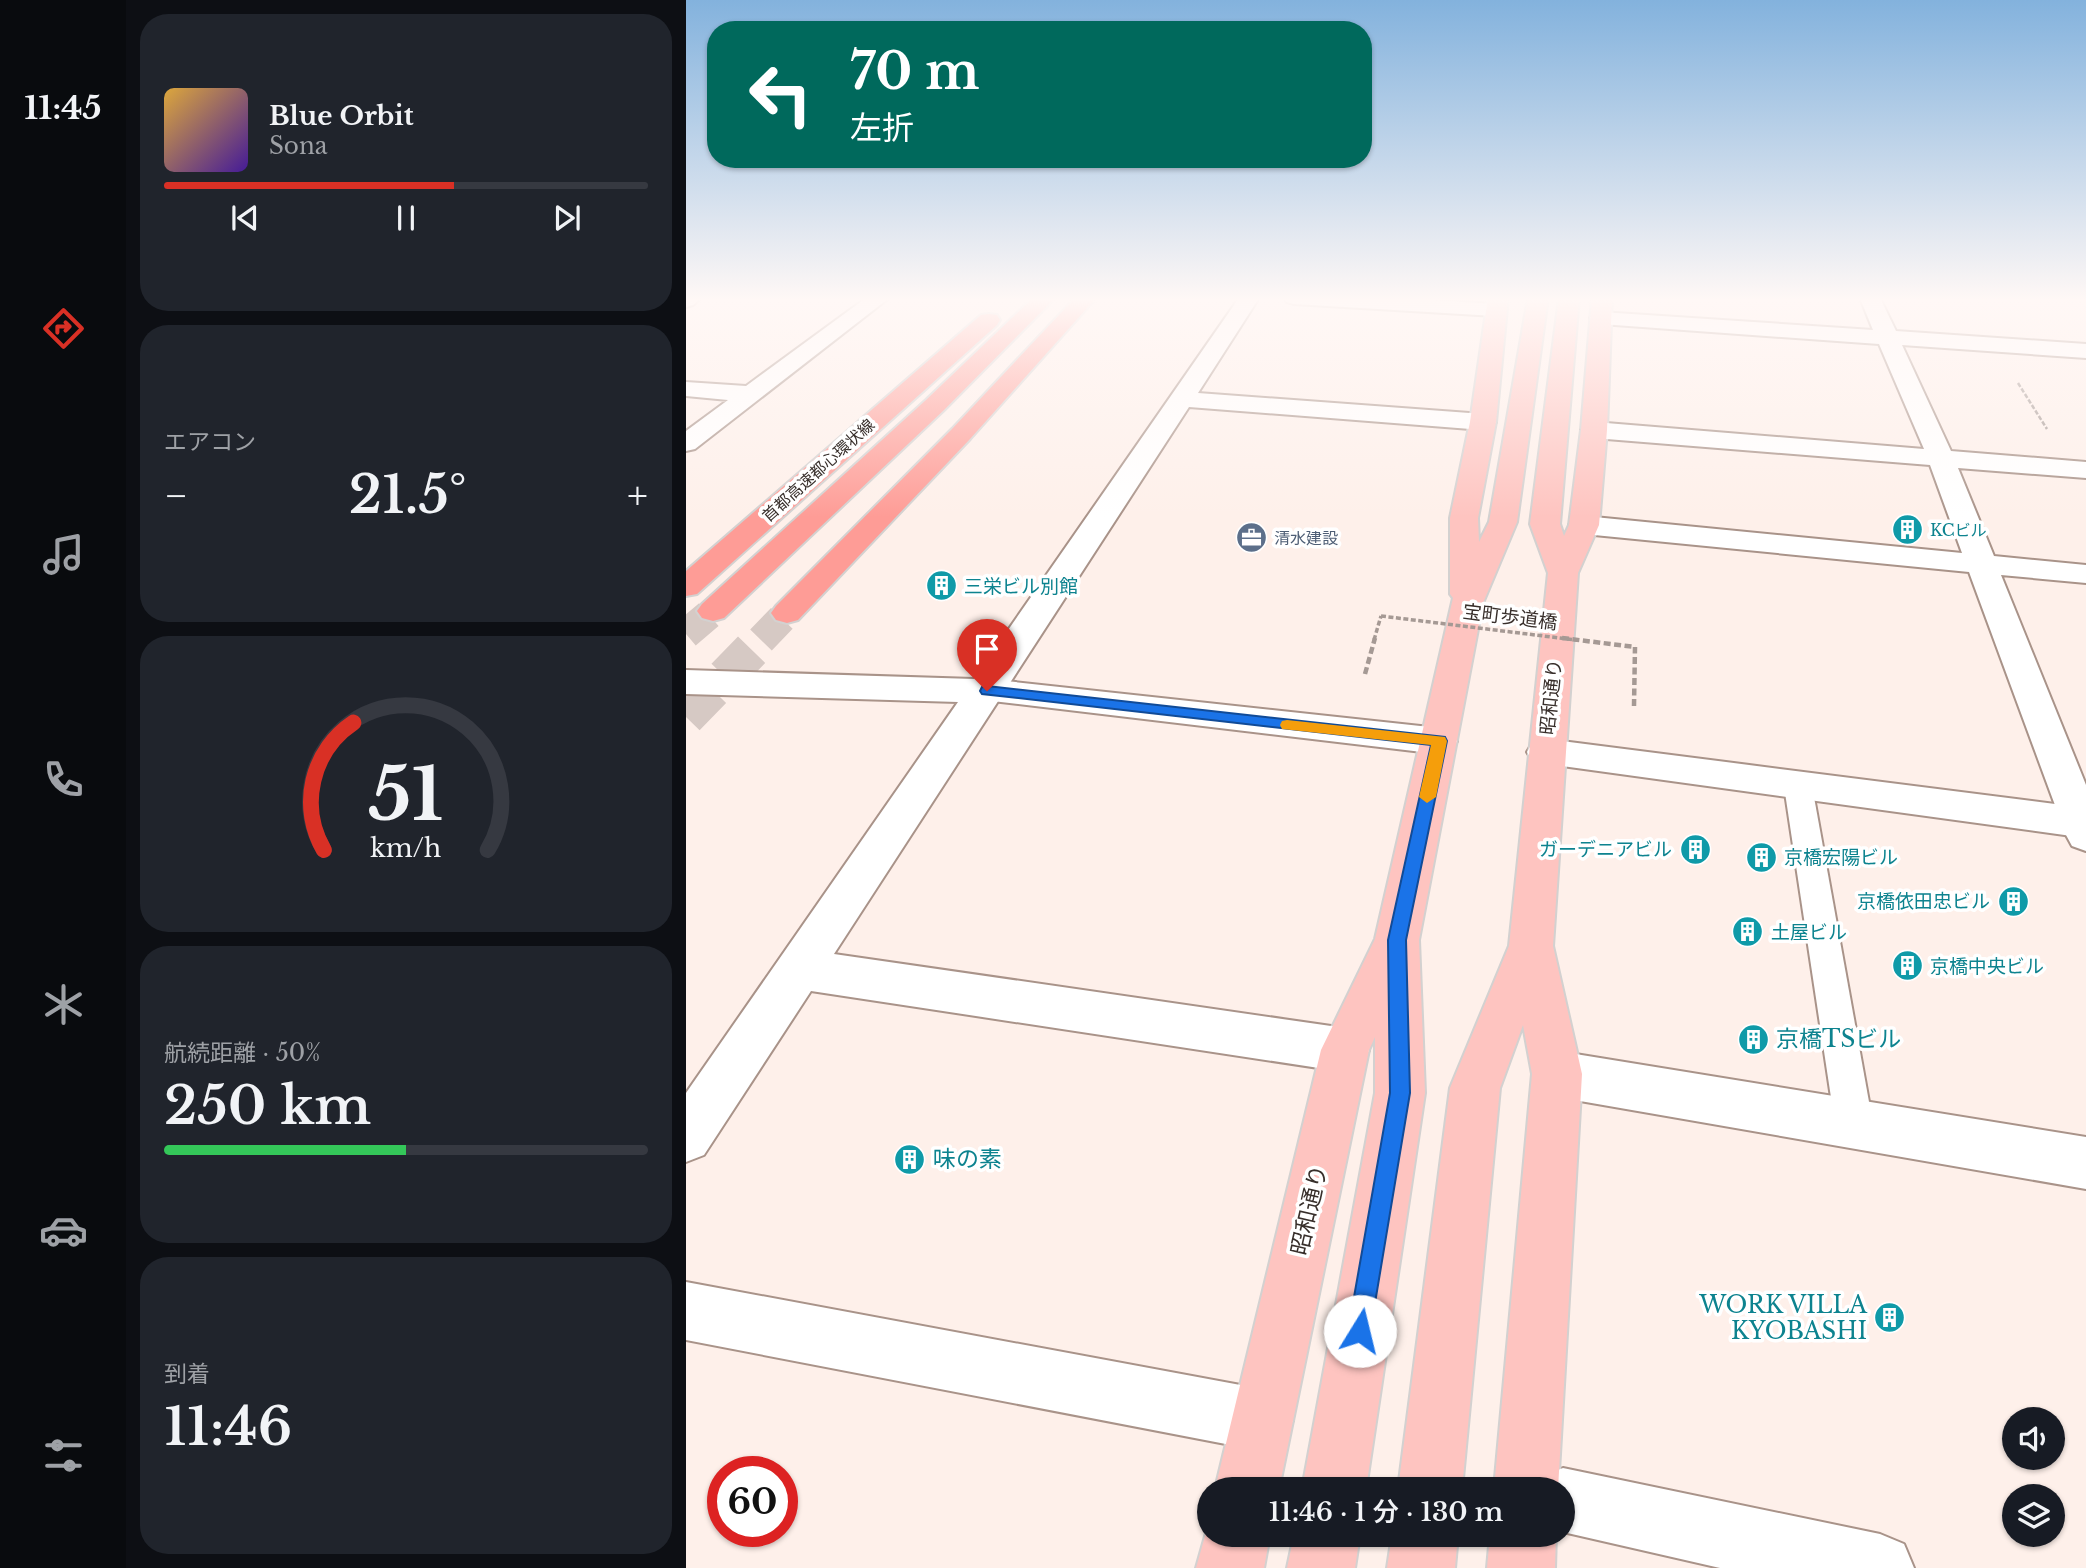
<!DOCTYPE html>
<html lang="ja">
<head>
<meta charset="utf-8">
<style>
	body { margin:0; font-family:"Libre Baskerville","Noto Sans JP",serif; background:#20242c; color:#f1f3f6; height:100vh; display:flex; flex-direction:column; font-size:26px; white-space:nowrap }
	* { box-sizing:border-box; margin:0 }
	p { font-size:23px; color:#9ea1a6 }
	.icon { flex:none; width:38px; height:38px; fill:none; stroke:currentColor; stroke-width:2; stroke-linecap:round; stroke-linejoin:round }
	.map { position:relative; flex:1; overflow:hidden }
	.side { display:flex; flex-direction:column; gap:14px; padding:14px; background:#0d0f14; width:560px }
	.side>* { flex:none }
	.top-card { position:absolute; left:21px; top:21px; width:665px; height:147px; border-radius:28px; box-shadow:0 2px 5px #0004; background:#00695c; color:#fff; overflow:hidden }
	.controls { position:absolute; left:1316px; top:1407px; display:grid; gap:14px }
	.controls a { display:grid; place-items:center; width:63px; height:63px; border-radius:50%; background:#171b24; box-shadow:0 2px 5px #0004; font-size:35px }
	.speed { position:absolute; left:21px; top:1456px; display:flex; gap:14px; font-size:35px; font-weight:700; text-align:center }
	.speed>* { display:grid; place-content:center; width:91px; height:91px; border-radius:50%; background:#171b24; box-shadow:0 2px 5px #0004; line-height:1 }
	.speed .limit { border:10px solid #d22; background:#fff; color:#111 }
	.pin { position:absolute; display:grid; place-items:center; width:60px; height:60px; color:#fff; margin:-72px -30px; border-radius:50% 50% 50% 0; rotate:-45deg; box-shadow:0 0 7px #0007 }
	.pin .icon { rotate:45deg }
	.me { position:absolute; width:77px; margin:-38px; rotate:9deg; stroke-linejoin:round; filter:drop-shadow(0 0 5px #0008) }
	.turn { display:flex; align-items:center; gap:24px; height:147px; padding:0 28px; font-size:32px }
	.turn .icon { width:91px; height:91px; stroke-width:2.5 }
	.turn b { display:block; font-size:49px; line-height:60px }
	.big { font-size:52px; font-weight:600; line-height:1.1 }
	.side .card { flex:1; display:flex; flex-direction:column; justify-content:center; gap:10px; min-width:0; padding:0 24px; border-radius:28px; background:#20242c }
	.side .dial { align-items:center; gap:0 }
	.dial svg { height:182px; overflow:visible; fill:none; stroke:#363941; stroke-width:7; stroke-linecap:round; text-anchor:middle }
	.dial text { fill:#f1f3f6; stroke:none }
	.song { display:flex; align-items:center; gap:21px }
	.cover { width:84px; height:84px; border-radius:10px; background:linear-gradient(135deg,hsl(40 70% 55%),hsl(260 70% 35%)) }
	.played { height:7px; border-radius:4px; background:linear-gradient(90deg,#d93025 60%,#363941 60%) }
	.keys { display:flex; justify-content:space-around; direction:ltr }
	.heat { display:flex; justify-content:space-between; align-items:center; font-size:38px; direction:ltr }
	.charge { height:10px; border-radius:5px; background:linear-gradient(90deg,#34c759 50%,#363941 0) }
	.trip { position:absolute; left:511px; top:1477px; width:378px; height:70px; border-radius:35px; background:#171b24; box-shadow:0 2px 5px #0004; font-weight:600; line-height:70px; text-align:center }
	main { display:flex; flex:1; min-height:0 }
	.menu { display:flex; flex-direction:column; width:126px; justify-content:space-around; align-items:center; background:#090b0e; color:#9ea1a6 }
	.menu .icon { width:49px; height:49px }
	.menu .selected { color:#d93025 }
	.menu b { font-size:32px; color:#f1f3f6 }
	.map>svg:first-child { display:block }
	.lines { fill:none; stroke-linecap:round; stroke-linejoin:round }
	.highway-tunnel-far1 { stroke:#d6c9c4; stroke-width:30; stroke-dasharray:30 15; stroke-linecap:butt }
	.highway-tunnel { stroke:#d6c9c4; stroke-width:38; stroke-dasharray:38 18; stroke-linecap:butt }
	.lane-casing { stroke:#a99389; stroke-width:4 }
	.street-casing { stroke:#a99389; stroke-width:4 }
	.secondary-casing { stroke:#a99389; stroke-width:4 }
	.primary-casing { stroke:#d3d1d0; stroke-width:4 }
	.highway-casing { stroke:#d3d1d0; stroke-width:4 }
	.path-far2 { stroke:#a59994; stroke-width:2.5; stroke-dasharray:4.5 2; stroke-linecap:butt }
	.path-far1 { stroke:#a59994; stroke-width:3.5; stroke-dasharray:5 2.5; stroke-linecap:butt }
	.path { stroke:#a59994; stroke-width:4.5; stroke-dasharray:7 3.5; stroke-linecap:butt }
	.lane { fill:#fff; fill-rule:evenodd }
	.street { fill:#fff; fill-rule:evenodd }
	.secondary { fill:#fff; fill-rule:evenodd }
	.primary { fill:#fec4c0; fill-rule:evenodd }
	.highway { fill:#fe9c96; fill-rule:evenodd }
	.path-bridge-far1 { stroke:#a59994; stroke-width:3.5; stroke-dasharray:5 2.5; stroke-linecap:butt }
	.path-bridge { stroke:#a59994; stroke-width:4.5; stroke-dasharray:7 3.5; stroke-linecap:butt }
	.route { fill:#1a73e8; stroke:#114b97; stroke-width:2 }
	.slow { fill:#f59e0b }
	.labels { text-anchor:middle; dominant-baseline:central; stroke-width:7; stroke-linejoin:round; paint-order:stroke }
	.far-street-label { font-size:16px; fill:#382f2b; stroke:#fff }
	.far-culture-label { font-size:16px; fill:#0d838f; stroke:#fff; text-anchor:start }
	.far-service-label { font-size:16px; fill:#4e5e75; stroke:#fff; text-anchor:start }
	.culture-label { font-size:19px; fill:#0d838f; stroke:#fff; text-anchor:start }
	.street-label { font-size:19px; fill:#382f2b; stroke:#fff }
	.near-culture-label { font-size:23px; fill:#0d838f; stroke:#fff; text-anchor:start }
	.near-street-label { font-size:23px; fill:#382f2b; stroke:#fff }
</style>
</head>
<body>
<main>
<nav class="menu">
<b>11:45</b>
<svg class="icon selected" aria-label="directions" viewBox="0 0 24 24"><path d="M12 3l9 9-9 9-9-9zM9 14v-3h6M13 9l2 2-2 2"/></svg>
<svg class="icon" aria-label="music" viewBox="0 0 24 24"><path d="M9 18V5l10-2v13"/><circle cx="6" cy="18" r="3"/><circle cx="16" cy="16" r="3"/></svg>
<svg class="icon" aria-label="phone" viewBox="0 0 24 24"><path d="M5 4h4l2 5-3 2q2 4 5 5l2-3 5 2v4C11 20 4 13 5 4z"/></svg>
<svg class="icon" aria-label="climate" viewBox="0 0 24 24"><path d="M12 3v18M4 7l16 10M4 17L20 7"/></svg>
<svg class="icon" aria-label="car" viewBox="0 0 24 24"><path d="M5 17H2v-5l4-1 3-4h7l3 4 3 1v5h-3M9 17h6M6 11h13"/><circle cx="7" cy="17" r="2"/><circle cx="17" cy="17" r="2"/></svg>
<svg class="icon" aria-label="filters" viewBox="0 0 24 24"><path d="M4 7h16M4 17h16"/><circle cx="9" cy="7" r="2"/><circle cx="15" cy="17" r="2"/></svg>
</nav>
<section class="side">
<div class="card">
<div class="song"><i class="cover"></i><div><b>Blue Orbit</b><p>Sona</p></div></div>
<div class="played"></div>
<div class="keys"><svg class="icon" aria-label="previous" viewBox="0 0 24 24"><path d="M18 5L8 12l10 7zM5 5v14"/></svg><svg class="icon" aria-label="pause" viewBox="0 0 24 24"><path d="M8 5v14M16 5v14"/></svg><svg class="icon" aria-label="next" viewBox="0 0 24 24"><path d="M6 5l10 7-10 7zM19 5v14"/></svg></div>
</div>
<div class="card"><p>エアコン</p>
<div class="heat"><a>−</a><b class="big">21.5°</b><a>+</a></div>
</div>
<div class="card dial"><svg viewBox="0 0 100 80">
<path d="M14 69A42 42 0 1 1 86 69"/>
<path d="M14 69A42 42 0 0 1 27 13" stroke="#d93025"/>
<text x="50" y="56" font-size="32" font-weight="700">51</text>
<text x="50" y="72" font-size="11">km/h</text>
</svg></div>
<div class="card"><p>航続距離 · 50%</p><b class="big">250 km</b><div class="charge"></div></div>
<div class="card"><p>到着</p><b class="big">11:46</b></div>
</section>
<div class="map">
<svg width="1400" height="1568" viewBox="0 0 1400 1568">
	<rect width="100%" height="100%" fill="#fef0ea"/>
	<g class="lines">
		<!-- highway-tunnel-far1 -->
		<path class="highway-tunnel-far1" d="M0,634l27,-23
			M75,640l26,-27"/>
		<!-- highway-tunnel -->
		<path class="highway-tunnel" d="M0,717l77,-79"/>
		<defs>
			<path id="lane" d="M1112,776l10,3 4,7 61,338 -6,13 -13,5 -13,-5 -6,-13 -51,-338 4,-7z"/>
			<path id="street" d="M0,298h15l-8,7 -7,2z
				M180,298h23l-194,151 -9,2v-20l42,-31 -42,-4v-14l60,4z
				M553,298h20l-61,95 285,21 9,3 4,5 -4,5 -9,3 -294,-23 -355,547 511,74 17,6 7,16 -7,16 -17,6 -534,-81 -107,164 -18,7v-69l272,-391 -272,-8v-24l288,9z
				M598,298h114l97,6 8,1 3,5 -3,5 -8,1 -201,-12 -7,-2z
				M1174,298h20l16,33 190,13v14l-184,-13 49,106 135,11v16l-128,-10 36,88 92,9v18l-85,-8 85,210v66l-14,-5 -6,-11 -97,-263 -385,-38 -10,-3 -5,-6 5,-6 10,-3 378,37 -32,-88 -336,-27 -9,-3 -4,-5 4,-5 9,-3 330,27 -45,-105 -278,-20 -8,-1 -3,-5 3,-5 8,-1 272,18z
				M871,1051l529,86v52l-529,-92 -17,-7 -8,-16 8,-16z
				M0,1282l576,107 22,9 9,22 -9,22 -22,9 -576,-111z
				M877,1468l317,66 24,10 10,24h-194l-157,-36v-43h-28l5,-12z"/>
			<path id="secondary" d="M301,679l452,49 13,4 5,9 -5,9 -13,4 -464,-55 -6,-8 6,-8z
				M860,739l540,69v30l-553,-76 -6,-10 6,-10z"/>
			<path id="primary" d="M802,298h20l-12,124 -18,96 1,24 10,-20 39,-224h20l-31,224 -34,81 -64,337 6,153 -59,396h-64l73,-396v-56l-6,13 -90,439h-64l106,-439 54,-111 78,-341 -3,-4v-76l20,-96z
				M873,298h20l-19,226 4,12 5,-11 12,-95 11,-132h20l-5,132 -8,95 -21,48 -25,373 29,128 -24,415h-64l38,-415 -9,-49 -23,63 -38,401h-64l52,-401 59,-142 39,-373 -18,-49z
				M523,1522v13h61l-6,33h-68z
				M608,1535h66l-5,33h-68z
				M706,1535h66l-3,33h-68z
				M804,1535h66l-1,33h-68z"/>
			<path id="highway" d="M347,298h22l-111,112 -220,208 -11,3 -11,-3 -5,-7 5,-7 224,-204z
				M389,298h21l-126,141 -172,181 -11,3 -11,-3 -5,-7 5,-7 176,-177z
				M303,314l8,1 3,5 -3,5 -300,269 -11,2v-25l295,-256z"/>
		</defs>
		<!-- lane casing -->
		<use href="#lane" class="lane-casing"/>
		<!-- street casing -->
		<use href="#street" class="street-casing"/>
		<!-- secondary casing -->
		<use href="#secondary" class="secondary-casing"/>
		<!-- primary casing -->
		<use href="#primary" class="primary-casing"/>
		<!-- highway casing -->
		<use href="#highway" class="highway-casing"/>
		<!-- path-far2 -->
		<path class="path-far2" d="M1332,383l29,46"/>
		<!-- path-far1 -->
		<path class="path-far1" d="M688,640l7,-24"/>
		<!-- path -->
		<path class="path" d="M679,674l10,-36
			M948,706l1,-59"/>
		<!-- lane -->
		<use href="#lane" class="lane"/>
		<!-- street -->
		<use href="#street" class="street"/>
		<!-- secondary -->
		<use href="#secondary" class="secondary"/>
		<!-- primary -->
		<use href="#primary" class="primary"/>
		<!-- highway -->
		<use href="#highway" class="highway"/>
		<!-- path-bridge-far1 -->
		<path class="path-bridge-far1" d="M695,616l195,24"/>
		<!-- path-bridge -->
		<path class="path-bridge" d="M876,638l73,9"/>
	</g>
	<!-- sky -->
	<linearGradient id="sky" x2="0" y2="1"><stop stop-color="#83b2dd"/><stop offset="0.58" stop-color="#fff8f6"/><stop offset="1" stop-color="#fff8f6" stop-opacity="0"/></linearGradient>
	<rect width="1400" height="517" fill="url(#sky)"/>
	<!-- route -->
	<path class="route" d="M301,686l458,51 2,4 -41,199 4,153 -41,246 -9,4 -8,-4 -4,-8 42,-238 -2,-153 43,-195 -449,-51 -2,-3 2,-4z"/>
	<!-- slow -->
	<path class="slow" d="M601,720l158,17 2,4 -11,56 -9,6 -8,-6 12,-52 -149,-16 -2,-4 2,-4z"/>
	<!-- icons -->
	<defs>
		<symbol id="building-disc" viewBox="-11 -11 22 22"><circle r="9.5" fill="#0f9aa8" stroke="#fff"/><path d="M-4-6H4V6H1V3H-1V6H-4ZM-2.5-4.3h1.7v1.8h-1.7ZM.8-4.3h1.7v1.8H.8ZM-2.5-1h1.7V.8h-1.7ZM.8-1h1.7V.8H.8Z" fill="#fff"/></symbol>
		<symbol id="office-disc" viewBox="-11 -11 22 22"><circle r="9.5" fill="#5c6f8a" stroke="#fff"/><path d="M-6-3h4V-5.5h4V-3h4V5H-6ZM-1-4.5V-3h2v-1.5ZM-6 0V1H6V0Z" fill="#fff"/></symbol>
	</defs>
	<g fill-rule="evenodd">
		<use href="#building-disc" x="1204" y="512" width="35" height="35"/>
		<use href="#office-disc" x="548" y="520" width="35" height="35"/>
		<use href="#building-disc" x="238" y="568" width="35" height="35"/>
		<use href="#building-disc" x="992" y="832" width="35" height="35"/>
		<use href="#building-disc" x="1058" y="840" width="35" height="35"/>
		<use href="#building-disc" x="1310" y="884" width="35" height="35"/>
		<use href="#building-disc" x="1044" y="914" width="35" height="35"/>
		<use href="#building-disc" x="1204" y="948" width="35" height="35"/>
		<use href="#building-disc" x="1050" y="1022" width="35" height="35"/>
		<use href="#building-disc" x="206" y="1142" width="35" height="35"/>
		<use href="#building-disc" x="1186" y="1300" width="35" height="35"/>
	</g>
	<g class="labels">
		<!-- far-street labels -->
		<g class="far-street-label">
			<text transform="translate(132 470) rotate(-42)">首都高速都心環状線</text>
		</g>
		<!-- far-culture labels -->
		<g class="far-culture-label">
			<text x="1244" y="530">KCビル</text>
		</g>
		<!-- far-service labels -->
		<g class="far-service-label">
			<text x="588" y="538">清水建設</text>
		</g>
		<!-- culture labels -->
		<g class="culture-label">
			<text x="278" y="586">三栄ビル別館</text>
			<text x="986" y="849" text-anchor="end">ガーデニアビル</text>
			<text x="1098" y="857">京橋宏陽ビル</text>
			<text x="1304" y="901" text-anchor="end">京橋依田忠ビル</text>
			<text x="1085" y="932">土屋ビル</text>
			<text x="1244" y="966">京橋中央ビル</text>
		</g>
		<!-- street labels -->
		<g class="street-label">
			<text transform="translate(824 617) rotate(7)">宝町歩道橋</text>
			<text transform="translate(865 697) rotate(-84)">昭和通り</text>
		</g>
		<!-- near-culture labels -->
		<g class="near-culture-label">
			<text x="1090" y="1039">京橋TSビル</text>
			<text x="247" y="1159">味の素</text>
			<text x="1181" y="1305" text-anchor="end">WORK VILLA<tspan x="1181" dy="26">KYOBASHI</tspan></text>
		</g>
		<!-- near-street labels -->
		<g class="near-street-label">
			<text transform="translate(623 1210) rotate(-77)">昭和通り</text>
		</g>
	</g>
</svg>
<div class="controls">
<a><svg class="icon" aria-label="sound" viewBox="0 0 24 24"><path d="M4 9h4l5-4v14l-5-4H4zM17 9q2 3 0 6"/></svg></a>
<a><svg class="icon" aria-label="layers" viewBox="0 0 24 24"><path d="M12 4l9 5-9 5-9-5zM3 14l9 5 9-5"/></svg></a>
</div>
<div class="speed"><div class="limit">60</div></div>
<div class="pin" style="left:301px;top:691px;background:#d93025"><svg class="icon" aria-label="arrive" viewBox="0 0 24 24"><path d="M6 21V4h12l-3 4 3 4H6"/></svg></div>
<svg class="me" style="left:674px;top:1331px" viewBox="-20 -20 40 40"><circle r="19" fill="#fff"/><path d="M0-13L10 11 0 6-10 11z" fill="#1a73e8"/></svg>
<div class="trip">11:46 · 1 分 · 130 m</div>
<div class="top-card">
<div class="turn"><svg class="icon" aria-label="left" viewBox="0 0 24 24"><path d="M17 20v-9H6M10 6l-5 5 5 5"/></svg><div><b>70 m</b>左折</div></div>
</div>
</div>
</main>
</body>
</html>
